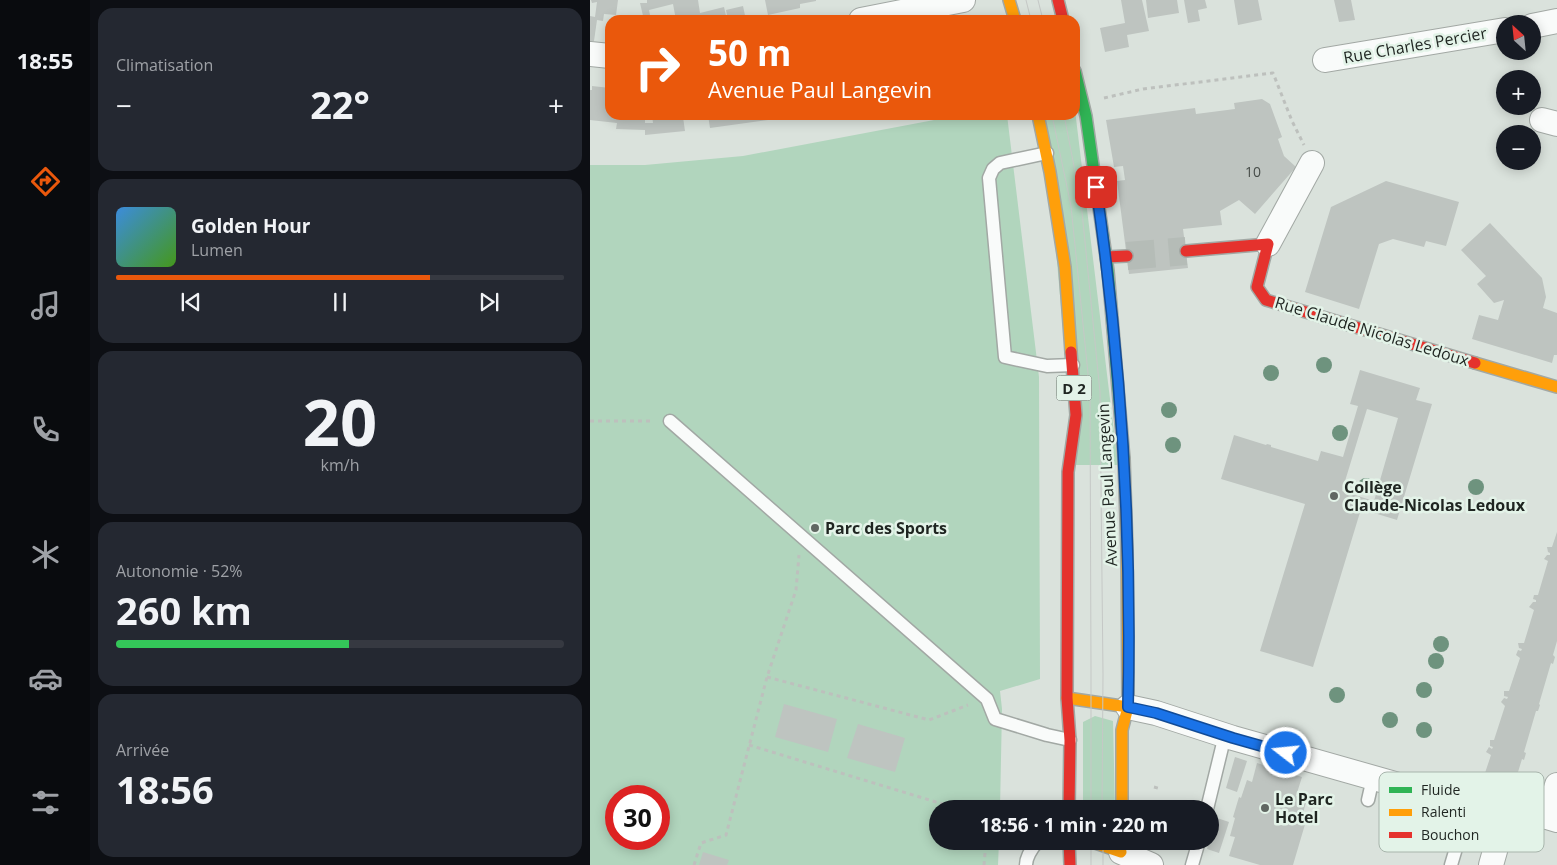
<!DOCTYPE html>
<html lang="fr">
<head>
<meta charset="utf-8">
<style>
	body { margin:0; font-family:"Open Sans",sans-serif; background:#242831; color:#f1f3f6; height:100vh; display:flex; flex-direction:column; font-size:19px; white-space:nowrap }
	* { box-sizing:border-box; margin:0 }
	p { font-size:16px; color:#9ea1a6 }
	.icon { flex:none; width:28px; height:28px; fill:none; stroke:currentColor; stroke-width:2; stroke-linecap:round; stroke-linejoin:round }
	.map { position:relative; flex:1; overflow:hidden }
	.sheet { display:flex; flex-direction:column; gap:8px; padding:8px; background:#0d0f14; width:500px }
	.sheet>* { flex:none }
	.banner { position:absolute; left:15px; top:15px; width:475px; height:105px; border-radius:15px; box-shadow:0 2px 12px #0003; background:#ea580c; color:#fff; overflow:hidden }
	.needle { width:32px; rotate:333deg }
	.tools { position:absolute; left:906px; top:15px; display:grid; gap:10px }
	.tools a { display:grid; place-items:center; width:45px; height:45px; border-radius:50%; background:#171b24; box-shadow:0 2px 12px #0003; font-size:25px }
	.speed { position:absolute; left:15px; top:785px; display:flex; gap:10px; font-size:25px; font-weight:700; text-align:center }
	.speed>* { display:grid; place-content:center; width:65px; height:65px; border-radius:50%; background:#171b24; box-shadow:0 2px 12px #0003; line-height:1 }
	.speed .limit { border:8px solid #d22; background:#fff; color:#111 }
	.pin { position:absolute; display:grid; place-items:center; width:42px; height:42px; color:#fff; margin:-21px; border-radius:10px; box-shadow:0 2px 8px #0006 }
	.me { position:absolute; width:55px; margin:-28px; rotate:286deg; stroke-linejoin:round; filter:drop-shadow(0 0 4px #0008) }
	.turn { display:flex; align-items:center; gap:18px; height:105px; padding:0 20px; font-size:22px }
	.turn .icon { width:65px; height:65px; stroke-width:2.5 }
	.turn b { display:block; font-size:35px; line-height:42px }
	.big { font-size:38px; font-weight:700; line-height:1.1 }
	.sheet .widget { flex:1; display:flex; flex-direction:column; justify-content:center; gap:8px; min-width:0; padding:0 18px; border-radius:15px; background:#242831 }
	.sheet .dial { align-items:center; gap:0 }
	.dial b { font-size:65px; line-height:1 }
	.song { display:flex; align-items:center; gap:15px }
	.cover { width:60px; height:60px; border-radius:8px; background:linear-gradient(135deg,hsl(210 70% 55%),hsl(100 70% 35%)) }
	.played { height:5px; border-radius:2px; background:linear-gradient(90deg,#ea580c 70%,#363941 70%) }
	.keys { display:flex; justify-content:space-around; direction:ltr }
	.heat { display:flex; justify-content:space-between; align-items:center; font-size:28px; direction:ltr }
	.charge { height:8px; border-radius:4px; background:linear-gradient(90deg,#34c759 52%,#363941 0) }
	.trip { position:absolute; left:339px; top:800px; width:290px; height:50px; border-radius:25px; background:#171b24; box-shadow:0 2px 12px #0003; font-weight:700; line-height:50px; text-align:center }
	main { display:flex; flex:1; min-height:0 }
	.tabs { display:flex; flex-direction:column; width:90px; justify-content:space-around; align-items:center; background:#090b0e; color:#9ea1a6 }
	.tabs .icon { width:35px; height:35px }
	.tabs .on { color:#ea580c }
	.tabs b { font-size:22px; color:#f1f3f6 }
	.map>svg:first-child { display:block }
	.green { fill:#b1d5bd; fill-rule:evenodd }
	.building { fill:#bec4c0; fill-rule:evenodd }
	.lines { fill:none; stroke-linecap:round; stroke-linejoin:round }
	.secondary-tunnel { stroke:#b5bcb7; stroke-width:28; stroke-dasharray:28 14; stroke-linecap:butt }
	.lane-casing { stroke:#a2a8a4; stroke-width:15 }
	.street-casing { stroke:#a2a8a4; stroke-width:26 }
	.fast-casing { stroke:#a2a8a4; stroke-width:14 }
	.slow-casing { stroke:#a2a8a4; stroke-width:14 }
	.jam-casing { stroke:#a2a8a4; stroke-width:14 }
	.path { stroke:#bdc0bd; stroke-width:3; stroke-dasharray:4 4; stroke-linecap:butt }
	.lane { stroke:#f9fbfa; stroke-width:12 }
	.street { stroke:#f9fbfa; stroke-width:24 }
	.fast { stroke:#30b455; stroke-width:11 }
	.slow { stroke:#ff9f0a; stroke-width:11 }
	.jam { stroke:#e5322d; stroke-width:11 }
	.tram { stroke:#c5c8c6; stroke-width:1 }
	.tree { fill:#6e937e }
	.route-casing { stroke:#114b97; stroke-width:12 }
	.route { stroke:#1a73e8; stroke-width:9 }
	.poi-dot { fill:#606762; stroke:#e3f3e8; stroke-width:2 }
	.labels { text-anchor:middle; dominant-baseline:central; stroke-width:5; stroke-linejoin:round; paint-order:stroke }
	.number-label { font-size:14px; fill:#474d49 }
	.shield { fill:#e3f3e8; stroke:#5a635d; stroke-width:1 }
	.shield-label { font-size:15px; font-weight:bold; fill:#1f2521 }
	.street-label { font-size:16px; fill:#1f2521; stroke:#e3f3e8 }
	.poi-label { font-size:16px; font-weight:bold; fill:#1f2521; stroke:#e3f3e8; text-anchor:start }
	.key { fill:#e3f3e8; stroke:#a8b5ac; stroke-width:1 }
	.key-label { font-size:14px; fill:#1f2521 }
</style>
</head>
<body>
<main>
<nav class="tabs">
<b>18:55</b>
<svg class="icon on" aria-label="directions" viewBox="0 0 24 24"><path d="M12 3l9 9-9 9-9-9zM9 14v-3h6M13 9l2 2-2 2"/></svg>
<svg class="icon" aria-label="music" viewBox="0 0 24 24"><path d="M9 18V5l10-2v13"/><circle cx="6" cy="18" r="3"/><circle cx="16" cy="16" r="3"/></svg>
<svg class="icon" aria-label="phone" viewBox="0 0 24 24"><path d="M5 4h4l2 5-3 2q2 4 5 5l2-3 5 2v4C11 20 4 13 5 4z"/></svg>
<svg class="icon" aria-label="climate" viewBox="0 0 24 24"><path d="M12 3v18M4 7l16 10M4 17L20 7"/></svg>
<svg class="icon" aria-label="car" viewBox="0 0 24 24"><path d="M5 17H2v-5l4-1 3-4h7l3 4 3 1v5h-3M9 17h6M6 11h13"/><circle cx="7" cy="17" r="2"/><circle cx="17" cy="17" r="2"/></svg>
<svg class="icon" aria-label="filters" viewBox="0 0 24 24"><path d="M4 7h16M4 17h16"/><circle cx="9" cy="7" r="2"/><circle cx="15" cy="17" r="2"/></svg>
</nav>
<section class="sheet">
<div class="widget"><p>Climatisation</p>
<div class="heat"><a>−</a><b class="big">22°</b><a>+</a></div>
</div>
<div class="widget">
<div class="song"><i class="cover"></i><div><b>Golden Hour</b><p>Lumen</p></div></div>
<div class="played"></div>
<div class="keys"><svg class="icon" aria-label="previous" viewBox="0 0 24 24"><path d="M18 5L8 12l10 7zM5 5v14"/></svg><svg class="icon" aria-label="pause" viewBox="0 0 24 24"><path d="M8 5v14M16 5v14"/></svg><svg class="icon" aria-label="next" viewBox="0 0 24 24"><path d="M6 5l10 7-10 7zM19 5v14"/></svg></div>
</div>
<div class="widget dial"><b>20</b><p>km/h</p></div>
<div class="widget"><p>Autonomie · 52%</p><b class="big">260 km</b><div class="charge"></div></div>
<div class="widget"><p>Arrivée</p><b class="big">18:56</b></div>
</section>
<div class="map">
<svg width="967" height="865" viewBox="0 0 967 865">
	<rect width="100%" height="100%" fill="#dae2dc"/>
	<!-- green -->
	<path class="green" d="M485,110l43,355h-43l-31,-350h31z
		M382,115h35l32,262 1,302 -40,12 2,18 -2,100h-62v32h61l-1,24h-408v-700h55l98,-9 207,-39zM26,796h43v43h-43z
		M505,716l18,5 2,88h-32v-87z"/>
	<!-- building -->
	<path class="building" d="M1,0h27l-2,15 -12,-1 -1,7 -6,-1 -3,21h-4v-25l5,1 2,-15 -5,1z
		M57,0h51l2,13 24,-6 3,13h-51l-3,-16 -24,6 2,10h-7l-4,-17h7z
		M175,0h51v1l-16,3v4l-32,7z
		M531,0h21l7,31 -22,4 2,12 -24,5 -5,-24 25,-5z
		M556,0h31l2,13 -31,5z
		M594,0h21l2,8 -9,2 2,11 -12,2z
		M644,0h24l4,20 -24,5z
		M744,0h17l4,20 -16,2z
		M153,6l3,14h-18l-2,-10z
		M2,86l18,2v27h35v8h8l-1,-8h34l-3,2 2,14 -40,4v-5l-29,-1 1,-6 -27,-3v-30h2z
		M672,99l8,5 12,33 -4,2 6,17 12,11 -41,47 -16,-14 -19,11 2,14 -39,4 5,39 -59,6 -12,-93 8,-1 -2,-14 -9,1 -8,-47 89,-12 1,6 39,-5 -1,-6z
		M118,115h59l1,5 -58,8z
		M796,181l73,21 -13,44 -20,-5 -2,6 -31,-8 -14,5 -20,65 -54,-17 26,-85z
		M900,223l52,55 4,19 -3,11 14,5v42h-3l-2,8 -80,-24 7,-24 19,5 6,-20 -10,3 -17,-19 9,-8 -25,-26z
		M770,370l60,18 -4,12 16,4 -35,116 -36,-11 -48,158 -53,-16 45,-147 -84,-25 13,-44 32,10 1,-1 4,1v2l47,14 3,-10 22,6 15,-51 -8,-2zM777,409l31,9 -24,83 -32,-10z
		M967,532v109l-4,14 2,2 -2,7 -2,-1 -12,41 1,1 -2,6h-2l-12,41 2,1 -2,7 -2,-1 -8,26 -30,-9 7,-21 -5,-3 3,-5 3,2 1,-2 -3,-1v-6h4l11,-34 -4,-4 3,-4 3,1 1,-2 -4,-1v-5h5l11,-33 -4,-3 2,-5 3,1 1,-2 -3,-1 -1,-5h6l10,-33 -5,-3 4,-5h3v-2l-3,-1 1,-4h4l10,-34 -4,-2 3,-4h3v-2l-2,-1 -1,-5h5z
		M194,704l53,15 -9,33 -53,-15z
		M268,724l47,14 -10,34 -48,-14z
		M645,757l12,4 -10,31 -11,-4z
		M667,763l45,14 -6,19 11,3 -6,21 5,1 -13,44h-33l-31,-9 6,-19 -5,-1 5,-18 -2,-1 6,-20 2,1 6,-18 5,2z
		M627,818l12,4 -10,31 -12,-4z
		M113,852l26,8 -2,5h-28z"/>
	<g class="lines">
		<!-- secondary-tunnel -->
		<path class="secondary-tunnel" d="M537,256l59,-5"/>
		<defs>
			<path id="lane" d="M457,153l-47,10 -7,6 -4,9 16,179 42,9 26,-1
				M80,421l317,278 8,20 52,16 23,5
				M778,800l5,-22
				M617,809l18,-74
				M436,865c0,-9 6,-17 12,-24
				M602,865l7,-24
				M861,865l18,-60"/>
			<path id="street" d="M271,20l102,-20
				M942,26l25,-5
				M0,54l20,2
				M735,60l180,-30
				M952,120l15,4
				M678,244l44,-81
				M538,707l28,6 77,25 236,67 37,7 41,5 10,3
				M957,817l10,-32
				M531,852l30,13
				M901,865l15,-53"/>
			<path id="fast" d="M485,71l11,45 22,155 16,188"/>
			<path id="slow" d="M419,0l6,20
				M448,115l12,57 15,95 6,85
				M885,363l82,24
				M477,698l61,9
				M532,809v-79l6,-23 -1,-157 -3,-91
				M499,841l32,11"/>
			<path id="jam" d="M468,0l5,20
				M596,251l82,-7 -11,43 9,13 209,63
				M516,257l21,-1
				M479,809l1,-69 -3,-42 1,-226 8,-57 -5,-63
				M479,841l1,24"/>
		</defs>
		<!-- lane casing -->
		<use href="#lane" class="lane-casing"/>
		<!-- street casing -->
		<use href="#street" class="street-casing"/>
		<!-- fast casing -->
		<use href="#fast" class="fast-casing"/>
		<!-- slow casing -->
		<use href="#slow" class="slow-casing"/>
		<!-- jam casing -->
		<use href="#jam" class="jam-casing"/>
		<!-- path -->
		<path class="path" d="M514,98l39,-9 130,-16 19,48 12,24
			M0,421h64
			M177,677l162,43 39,-15
			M159,745l210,64
			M564,787l7,2
			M104,865l7,-22 25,-8 41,-158 29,-87 3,-35
			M394,865l2,-24"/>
		<!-- lane -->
		<use href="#lane" class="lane"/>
		<!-- street -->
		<use href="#street" class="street"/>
		<!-- fast -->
		<use href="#fast" class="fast"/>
		<!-- slow -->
		<use href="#slow" class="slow"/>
		<!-- jam -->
		<use href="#jam" class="jam"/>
		<!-- tram -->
		<path class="tram" d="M436,0l5,20
			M448,0l5,20
			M462,115l19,91 19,187 1,278v138
			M474,115l17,87 19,190 3,282 -1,135
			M501,841v24
			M513,841v24"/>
	</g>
	<!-- trees -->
	<g class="tree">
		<circle cx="734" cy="365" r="8"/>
		<circle cx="681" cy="373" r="8"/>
		<circle cx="579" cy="410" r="8"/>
		<circle cx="750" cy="433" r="8"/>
		<circle cx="583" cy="445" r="8"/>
		<circle cx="776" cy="486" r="8"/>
		<circle cx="886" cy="487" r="8"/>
		<circle cx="851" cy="644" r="8"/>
		<circle cx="846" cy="661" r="8"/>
		<circle cx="834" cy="690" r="8"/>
		<circle cx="747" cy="695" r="8"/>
		<circle cx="800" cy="720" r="8"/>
		<circle cx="834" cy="730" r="8"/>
	</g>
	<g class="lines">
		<defs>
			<path id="route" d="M506,187c25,172 36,347 32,520l28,6 77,25 53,15"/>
		</defs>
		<!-- route casing -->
		<use href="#route" class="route-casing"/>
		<!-- route -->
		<use href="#route" class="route"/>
	</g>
	<!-- markers -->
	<g class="poi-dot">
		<circle cx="744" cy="496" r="5"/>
		<circle cx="225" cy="528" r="5"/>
		<circle cx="675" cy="808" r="5"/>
	</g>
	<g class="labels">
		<!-- number labels -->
		<g class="number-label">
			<text x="663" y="171">10</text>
		</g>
		<!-- shield labels -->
		<rect class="shield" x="466.5" y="375.5" width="35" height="25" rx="4"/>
		<g class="shield-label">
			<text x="484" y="388">D 2</text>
		</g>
		<!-- street labels -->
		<g class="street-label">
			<text transform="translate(825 45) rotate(-10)">Rue Charles Percier</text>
			<text transform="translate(782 331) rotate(17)">Rue Claude Nicolas Ledoux</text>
			<text transform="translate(517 485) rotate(-93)">Avenue Paul Langevin</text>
		</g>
		<!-- poi labels -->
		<g class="poi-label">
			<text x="754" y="487">Collège<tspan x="754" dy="18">Claude-Nicolas Ledoux</tspan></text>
			<text x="235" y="528">Parc des Sports</text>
			<text x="685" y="799">Le Parc<tspan x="685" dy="18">Hotel</tspan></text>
		</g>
	</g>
	<!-- legend -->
	<rect x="789" y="772" width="165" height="80" rx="8" class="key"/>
	<rect x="799" y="787" width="23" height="6" fill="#30b455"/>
	<rect x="799" y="809" width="23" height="7" fill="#ff9f0a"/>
	<rect x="799" y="832" width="23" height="6" fill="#e5322d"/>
	<g class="key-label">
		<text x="831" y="795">Fluide</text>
		<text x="831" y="817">Ralenti</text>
		<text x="831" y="840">Bouchon</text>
	</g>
</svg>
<div class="tools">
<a><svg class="needle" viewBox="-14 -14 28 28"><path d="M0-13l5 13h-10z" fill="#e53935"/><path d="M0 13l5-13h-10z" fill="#9ea1a6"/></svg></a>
<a>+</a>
<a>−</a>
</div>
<div class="speed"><div class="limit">30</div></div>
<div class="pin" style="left:506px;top:187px;background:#d93025"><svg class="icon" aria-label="arrive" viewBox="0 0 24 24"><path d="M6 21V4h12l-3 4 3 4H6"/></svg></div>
<svg class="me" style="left:696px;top:753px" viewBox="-20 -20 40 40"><circle r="17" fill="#1a73e8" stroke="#fff" stroke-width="3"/><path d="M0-11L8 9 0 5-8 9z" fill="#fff"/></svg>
<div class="trip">18:56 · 1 min · 220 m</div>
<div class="banner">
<div class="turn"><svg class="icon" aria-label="right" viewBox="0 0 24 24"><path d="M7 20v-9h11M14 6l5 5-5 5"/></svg><div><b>50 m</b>Avenue Paul Langevin</div></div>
</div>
</div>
</main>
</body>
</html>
